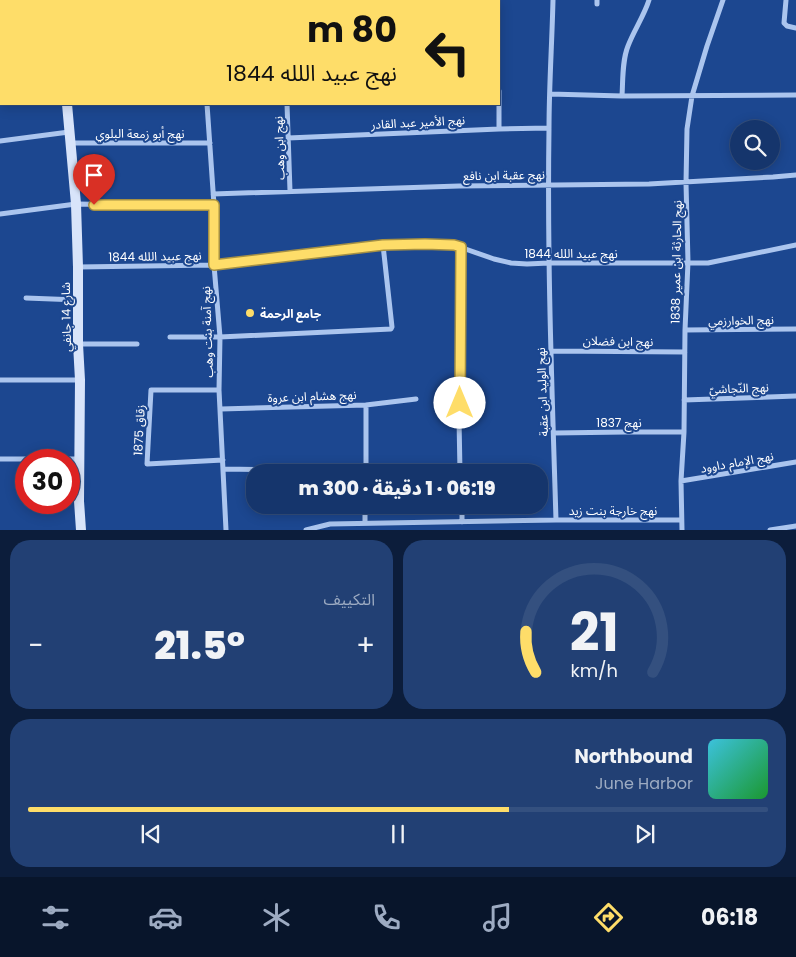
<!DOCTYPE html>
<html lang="ar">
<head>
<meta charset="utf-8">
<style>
	body { margin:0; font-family:Poppins,"Noto Sans Arabic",sans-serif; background:#224074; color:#f1f3f6; direction:rtl; height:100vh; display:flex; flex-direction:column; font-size:19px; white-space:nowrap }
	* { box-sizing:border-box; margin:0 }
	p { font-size:16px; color:#9dabc2 }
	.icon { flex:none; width:28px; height:28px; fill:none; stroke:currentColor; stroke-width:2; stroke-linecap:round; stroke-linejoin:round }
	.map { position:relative; height:530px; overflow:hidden; direction:ltr }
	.sheet { display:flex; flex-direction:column; gap:10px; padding:10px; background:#0c1d3b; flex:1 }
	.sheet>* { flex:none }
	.hud { position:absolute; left:0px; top:0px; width:500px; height:105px; box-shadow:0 2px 12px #0003,0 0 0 1px #34507f; direction:rtl; background:#fedd69; color:#111; overflow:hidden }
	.fabs { position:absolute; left:730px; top:120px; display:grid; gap:10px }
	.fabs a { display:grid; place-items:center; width:50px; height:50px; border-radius:50%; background:#15356c; box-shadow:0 2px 12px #0003,0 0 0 1px #34507f; font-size:25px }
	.speed { position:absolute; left:15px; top:449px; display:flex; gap:10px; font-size:25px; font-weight:700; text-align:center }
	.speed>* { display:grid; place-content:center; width:65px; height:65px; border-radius:50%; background:#15356c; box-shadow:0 2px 12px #0003,0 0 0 1px #34507f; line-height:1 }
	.speed .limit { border:8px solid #d22; background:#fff; color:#111 }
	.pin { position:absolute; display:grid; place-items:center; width:42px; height:42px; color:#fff; margin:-51px -21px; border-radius:50% 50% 50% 0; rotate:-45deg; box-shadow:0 0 5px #0007 }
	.pin .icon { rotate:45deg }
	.me { position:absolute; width:55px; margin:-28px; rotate:0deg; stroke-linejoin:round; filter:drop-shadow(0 0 4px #0008) }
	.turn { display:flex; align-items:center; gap:18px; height:105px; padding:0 20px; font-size:22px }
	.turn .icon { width:65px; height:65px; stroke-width:2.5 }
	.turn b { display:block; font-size:35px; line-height:42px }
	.big { font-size:38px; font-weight:800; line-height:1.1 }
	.sheet .tile { flex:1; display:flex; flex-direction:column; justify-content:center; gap:8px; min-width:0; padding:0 18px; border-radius:20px; background:#224074 }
	.sheet .dial { align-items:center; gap:0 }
	.dial svg { height:130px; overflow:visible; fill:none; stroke:#34507f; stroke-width:7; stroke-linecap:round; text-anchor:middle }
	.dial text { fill:#f1f3f6; stroke:none }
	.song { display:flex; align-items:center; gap:15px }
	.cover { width:60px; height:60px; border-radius:8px; background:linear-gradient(135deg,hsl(190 70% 55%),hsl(130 70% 35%)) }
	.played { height:5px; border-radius:2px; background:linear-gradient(90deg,#fedd69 65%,#34507f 65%) }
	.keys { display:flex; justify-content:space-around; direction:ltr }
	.heat { display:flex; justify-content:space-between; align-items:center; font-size:28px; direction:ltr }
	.sheet .tiles { flex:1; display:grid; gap:10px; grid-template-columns:1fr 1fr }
	.tile:last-child { grid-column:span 2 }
	.trip { position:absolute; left:246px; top:464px; width:302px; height:50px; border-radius:20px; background:#15356c; box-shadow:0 2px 12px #0003,0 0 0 1px #34507f; font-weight:800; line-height:50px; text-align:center; direction:rtl }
	.tabs { display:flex; height:80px; justify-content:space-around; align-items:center; background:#08152b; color:#9dabc2 }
	.tabs .icon { width:35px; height:35px }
	.tabs .selected { color:#fedd69 }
	.tabs b { font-size:22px; color:#f1f3f6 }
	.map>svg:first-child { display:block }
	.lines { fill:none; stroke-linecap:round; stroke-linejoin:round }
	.street { stroke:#abc5ee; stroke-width:5 }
	.secondary { stroke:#d8e4fa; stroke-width:10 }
	.route-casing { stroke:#a59044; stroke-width:12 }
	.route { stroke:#fedd69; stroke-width:9 }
	.poi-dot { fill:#fedd69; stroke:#1c4790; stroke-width:2 }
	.labels { text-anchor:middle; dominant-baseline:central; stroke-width:4; stroke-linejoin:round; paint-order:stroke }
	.street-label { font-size:12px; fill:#fff; stroke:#1c4790 }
	.poi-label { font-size:12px; font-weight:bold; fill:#fff; stroke:#1c4790; text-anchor:start }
</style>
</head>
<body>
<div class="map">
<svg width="796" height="530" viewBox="0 0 796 530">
	<rect width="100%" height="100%" fill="#1c4790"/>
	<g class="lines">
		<!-- street -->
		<path class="street" d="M8,0v1
			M282,0v1
			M496,0v1
			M553,0c-1,43 -4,86 -4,129 -2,130 3,260 7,391
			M597,0v4
			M786,0l-2,23 3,3 9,2
			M204,1v-1
			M336,1l1,-1
			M0,31l1,-1
			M499,91v38
			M550,94l72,2 174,-1
			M622,96c1,-16 0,-35 6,-50 6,-16 16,-30 21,-46
			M0,99h1
			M207,104l7,101v60l6,72 -1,53 7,140
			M287,104l3,87
			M288,138l211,-9 50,-1
			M0,141l69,-9
			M71,143h139
			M213,194l246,-8 190,-2 124,-7 23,-2
			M0,214l76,-10 73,1h65
			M78,267l136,-2 169,-20 42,-1 29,1 40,14 17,4 16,1 22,-1h159l88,-18
			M26,298l52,2
			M685,330l111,-1
			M170,337h50l171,-8 1,-2 -9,-82
			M78,344h59
			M551,351l134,1
			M0,380h79
			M219,390h-68l-4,74 76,-4
			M684,400l112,-4
			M366,405l50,-6
			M221,409l145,-4v67
			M554,433l72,-1h58
			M0,459h80
			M223,469l78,1
			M460,472l-1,-53 2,-172
			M681,481l115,-19
			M462,505v17
			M365,523v-18
			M306,530l24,-6 226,-4h125
			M682,530l-1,-49 3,-49 1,-102 3,-68 -2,-79 1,-54 5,-33 15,-50 16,-46
			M770,530l26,-4"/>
		<!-- secondary -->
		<path class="secondary" d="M59,0v1
			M67,104l9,100 2,63v77l2,36 -1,121 2,29"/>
	</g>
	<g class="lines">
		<defs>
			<path id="route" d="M94,205h120v60l169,-20 42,-1 29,1 7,2 -1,156"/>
		</defs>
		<!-- route casing -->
		<use href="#route" class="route-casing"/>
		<!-- route -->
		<use href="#route" class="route"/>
	</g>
	<!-- markers -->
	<circle class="poi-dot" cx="250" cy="313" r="5"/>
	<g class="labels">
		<!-- street labels -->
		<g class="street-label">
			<text transform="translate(418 122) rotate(-3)">نهج الأمير عبد القادر</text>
			<text x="140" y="133">نهج أبو زمعة البلوي</text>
			<text transform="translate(279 148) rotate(-92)">نهج ابن وهب</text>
			<text transform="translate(504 175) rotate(-1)">نهج عقبة ابن نافع</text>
			<text x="571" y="253">نهج عبيد اللله 1844</text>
			<text transform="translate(155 256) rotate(-1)">نهج عبيد اللله 1844</text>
			<text transform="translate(676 262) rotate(-89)">نهج الحارثة ابن عمير 1838</text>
			<text transform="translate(66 317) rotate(-91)">شارع 14 جانفي</text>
			<text transform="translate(741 320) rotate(-1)">نهج الخوارزمي</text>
			<text transform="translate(207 332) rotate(-92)">نهج آمنة بنت وهب</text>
			<text transform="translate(618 341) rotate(1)">نهج ابن فضلان</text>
			<text transform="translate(739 388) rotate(-2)">نهج النّجاشيّ</text>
			<text transform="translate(542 392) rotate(-92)">نهج الوليد ابن عقبة</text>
			<text transform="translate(312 396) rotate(-2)">نهج هشام ابن عروة</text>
			<text x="619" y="422">نهج 1837</text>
			<text transform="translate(139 430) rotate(-87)">زقاق 1875</text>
			<text transform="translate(737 462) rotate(-10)">نهج الإمام داوود</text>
			<text x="613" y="510">نهج خارجة بنت زيد</text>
		</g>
		<!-- poi labels -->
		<g class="poi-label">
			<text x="260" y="313">جامع الرحمة</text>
		</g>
	</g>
</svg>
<div class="fabs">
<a><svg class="icon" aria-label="search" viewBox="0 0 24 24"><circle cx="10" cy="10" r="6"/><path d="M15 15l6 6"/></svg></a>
</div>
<div class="speed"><div class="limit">30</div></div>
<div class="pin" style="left:94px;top:205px;background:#d93025"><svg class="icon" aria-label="arrive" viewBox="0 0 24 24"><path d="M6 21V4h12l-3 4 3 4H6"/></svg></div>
<svg class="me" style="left:460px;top:403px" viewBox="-20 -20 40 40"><circle r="19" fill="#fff"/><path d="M0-13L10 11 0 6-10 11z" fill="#fedd69"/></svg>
<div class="trip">06:19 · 1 دقيقة · 300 m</div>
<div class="hud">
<div class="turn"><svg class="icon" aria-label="left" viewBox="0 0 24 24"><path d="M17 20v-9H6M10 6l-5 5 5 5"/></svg><div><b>80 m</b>نهج عبيد اللله 1844</div></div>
</div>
</div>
<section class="sheet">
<div class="tiles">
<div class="tile dial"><svg viewBox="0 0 100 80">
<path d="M14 69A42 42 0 1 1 86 69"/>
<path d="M14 69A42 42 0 0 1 8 44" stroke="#fedd69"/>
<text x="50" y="56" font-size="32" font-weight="700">21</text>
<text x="50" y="72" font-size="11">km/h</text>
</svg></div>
<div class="tile"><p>التكييف</p>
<div class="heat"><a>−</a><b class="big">21.5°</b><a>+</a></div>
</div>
<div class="tile">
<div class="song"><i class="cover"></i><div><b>Northbound</b><p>June Harbor</p></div></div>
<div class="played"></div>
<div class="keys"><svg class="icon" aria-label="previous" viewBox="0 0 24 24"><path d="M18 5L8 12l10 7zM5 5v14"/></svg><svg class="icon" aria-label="pause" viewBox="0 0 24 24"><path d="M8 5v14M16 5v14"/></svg><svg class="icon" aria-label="next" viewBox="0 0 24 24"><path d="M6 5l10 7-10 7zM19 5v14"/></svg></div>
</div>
</div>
</section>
<nav class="tabs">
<b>06:18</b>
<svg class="icon selected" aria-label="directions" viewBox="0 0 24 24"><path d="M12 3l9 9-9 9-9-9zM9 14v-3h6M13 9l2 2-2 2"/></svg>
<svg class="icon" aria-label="music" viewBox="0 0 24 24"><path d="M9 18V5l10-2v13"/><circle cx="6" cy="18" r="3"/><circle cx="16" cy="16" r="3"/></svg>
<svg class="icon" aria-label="phone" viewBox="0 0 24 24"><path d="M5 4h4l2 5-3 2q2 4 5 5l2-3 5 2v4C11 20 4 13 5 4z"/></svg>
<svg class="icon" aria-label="climate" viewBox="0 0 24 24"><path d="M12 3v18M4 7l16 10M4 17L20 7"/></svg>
<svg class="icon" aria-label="car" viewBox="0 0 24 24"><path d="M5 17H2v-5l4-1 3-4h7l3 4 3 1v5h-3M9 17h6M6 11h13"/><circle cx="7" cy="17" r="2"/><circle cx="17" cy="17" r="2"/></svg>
<svg class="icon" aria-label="filters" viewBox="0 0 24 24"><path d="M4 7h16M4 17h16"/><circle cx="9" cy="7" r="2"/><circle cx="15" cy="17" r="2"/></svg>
</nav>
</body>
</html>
